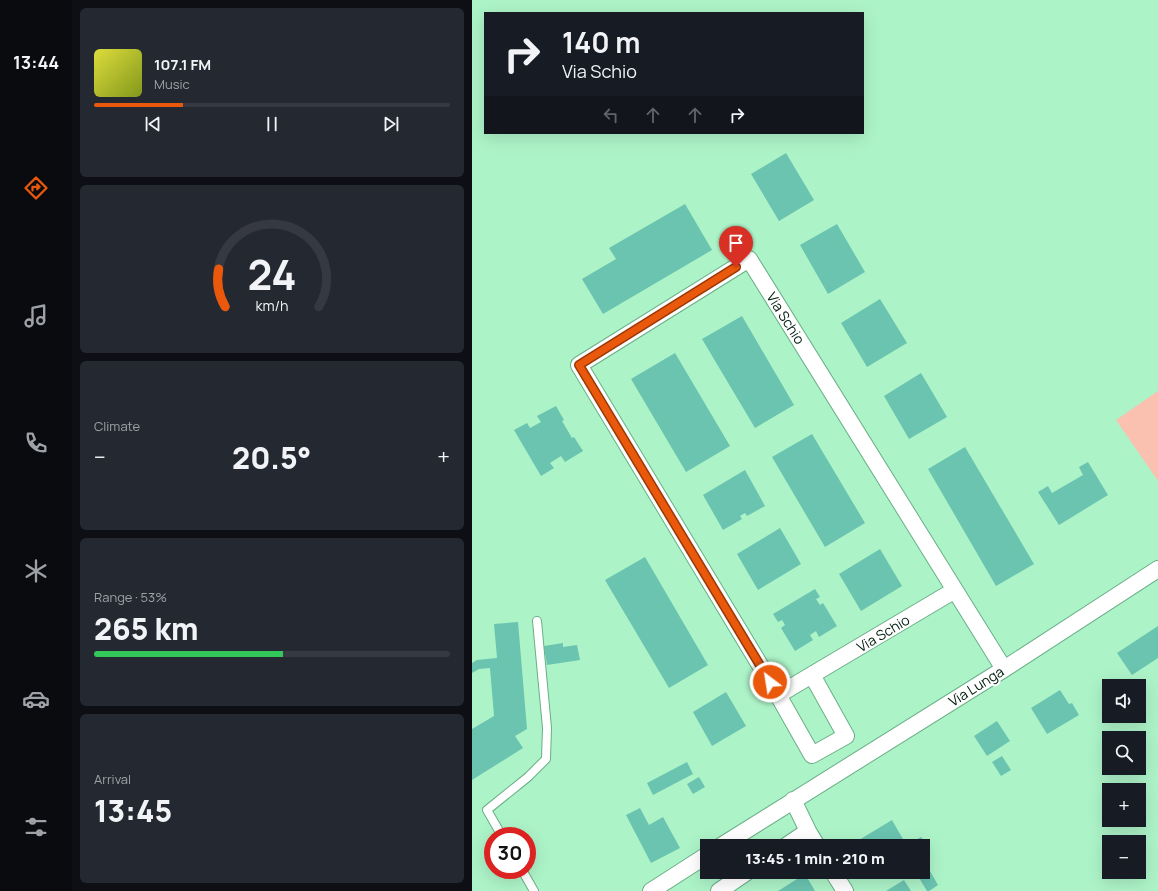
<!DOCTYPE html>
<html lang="en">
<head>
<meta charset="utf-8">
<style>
	body { margin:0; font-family:Manrope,sans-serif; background:#242831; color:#f1f3f6; height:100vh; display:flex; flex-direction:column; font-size:15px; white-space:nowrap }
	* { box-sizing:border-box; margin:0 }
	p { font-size:13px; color:#9ea1a6 }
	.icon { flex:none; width:22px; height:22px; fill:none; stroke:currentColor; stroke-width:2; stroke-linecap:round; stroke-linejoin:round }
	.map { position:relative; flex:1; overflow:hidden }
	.panel { display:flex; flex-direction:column; gap:8px; padding:8px; background:#0d0f14; width:400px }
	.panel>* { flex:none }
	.banner { position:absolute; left:12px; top:12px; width:380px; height:122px; border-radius:0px; box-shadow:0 4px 16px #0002; background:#171b24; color:#f1f3f6; overflow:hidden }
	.controls { position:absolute; left:630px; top:679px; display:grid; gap:8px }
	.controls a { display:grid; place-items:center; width:44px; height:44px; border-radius:0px; background:#171b24; box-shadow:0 4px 16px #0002; font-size:20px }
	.speed { position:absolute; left:12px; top:827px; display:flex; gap:8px; font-size:20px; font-weight:700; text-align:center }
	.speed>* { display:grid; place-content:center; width:52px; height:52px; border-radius:50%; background:#171b24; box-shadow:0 4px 16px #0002; line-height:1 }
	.speed .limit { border:6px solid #d22; background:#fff; color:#111 }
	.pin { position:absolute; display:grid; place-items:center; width:34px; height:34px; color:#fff; margin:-41px -17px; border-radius:50% 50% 50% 0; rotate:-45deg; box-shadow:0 0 4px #0007 }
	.pin .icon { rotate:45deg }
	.me { position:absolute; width:44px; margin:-22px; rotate:329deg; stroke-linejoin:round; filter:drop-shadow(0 0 3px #0008) }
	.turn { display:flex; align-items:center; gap:14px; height:84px; padding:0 12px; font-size:18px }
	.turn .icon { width:52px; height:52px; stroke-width:2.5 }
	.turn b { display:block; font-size:28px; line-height:34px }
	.lanes { display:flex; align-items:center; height:38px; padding:0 12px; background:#0003; justify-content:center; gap:20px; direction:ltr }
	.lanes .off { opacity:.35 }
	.big { font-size:30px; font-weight:800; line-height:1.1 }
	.panel .card { flex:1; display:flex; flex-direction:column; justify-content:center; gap:6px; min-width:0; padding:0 14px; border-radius:6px; background:#242831 }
	.panel .dial { align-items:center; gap:0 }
	.dial svg { height:104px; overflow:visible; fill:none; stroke:#363941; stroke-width:7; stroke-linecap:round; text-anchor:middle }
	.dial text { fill:#f1f3f6; stroke:none }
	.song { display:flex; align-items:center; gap:12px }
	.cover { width:48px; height:48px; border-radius:6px; background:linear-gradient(135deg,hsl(60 70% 55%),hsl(70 70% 35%)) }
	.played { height:4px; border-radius:2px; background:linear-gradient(90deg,#ea580c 25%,#363941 25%) }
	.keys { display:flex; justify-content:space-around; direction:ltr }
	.heat { display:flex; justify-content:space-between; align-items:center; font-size:22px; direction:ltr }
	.charge { height:6px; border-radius:3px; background:linear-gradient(90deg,#34c759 53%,#363941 0) }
	.trip { position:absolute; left:228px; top:839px; width:230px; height:40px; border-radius:0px; background:#171b24; box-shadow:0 4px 16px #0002; font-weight:800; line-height:40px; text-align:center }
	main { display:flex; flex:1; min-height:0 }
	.tab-bar { display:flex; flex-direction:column; width:72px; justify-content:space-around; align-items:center; background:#090b0e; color:#9ea1a6 }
	.tab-bar .icon { width:28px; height:28px }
	.tab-bar .active { color:#ea580c }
	.tab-bar b { font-size:18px; color:#f1f3f6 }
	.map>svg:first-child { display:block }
	.garden { fill:#fbc1b0 }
	.building { fill:#6ac4b0 }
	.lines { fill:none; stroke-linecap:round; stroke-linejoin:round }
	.service-casing { stroke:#6aaf87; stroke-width:10 }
	.minor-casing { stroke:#6aaf87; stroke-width:18 }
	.service { stroke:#fff; stroke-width:8 }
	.minor { stroke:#fff; stroke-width:16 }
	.route-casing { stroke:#983908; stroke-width:10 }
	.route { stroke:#ea580c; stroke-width:7 }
	.labels { text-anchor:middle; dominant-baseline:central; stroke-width:4; stroke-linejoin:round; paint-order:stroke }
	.street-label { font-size:14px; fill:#021e0f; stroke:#fff }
</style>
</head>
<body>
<main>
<nav class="tab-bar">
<b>13:44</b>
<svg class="icon active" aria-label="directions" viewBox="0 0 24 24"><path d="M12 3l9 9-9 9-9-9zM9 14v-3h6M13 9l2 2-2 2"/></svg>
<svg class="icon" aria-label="music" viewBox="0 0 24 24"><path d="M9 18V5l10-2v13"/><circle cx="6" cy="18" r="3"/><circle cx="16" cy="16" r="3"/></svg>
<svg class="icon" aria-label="phone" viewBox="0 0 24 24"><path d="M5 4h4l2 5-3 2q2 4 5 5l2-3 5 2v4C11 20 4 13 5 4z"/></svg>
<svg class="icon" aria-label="climate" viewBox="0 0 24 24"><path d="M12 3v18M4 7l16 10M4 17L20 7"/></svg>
<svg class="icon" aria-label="car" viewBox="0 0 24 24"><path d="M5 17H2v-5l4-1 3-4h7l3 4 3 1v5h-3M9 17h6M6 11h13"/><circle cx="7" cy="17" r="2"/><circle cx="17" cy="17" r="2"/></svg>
<svg class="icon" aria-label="filters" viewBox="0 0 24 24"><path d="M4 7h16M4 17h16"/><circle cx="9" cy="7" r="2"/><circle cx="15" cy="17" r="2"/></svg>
</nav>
<section class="panel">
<div class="card">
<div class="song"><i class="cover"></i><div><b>107.1 FM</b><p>Music</p></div></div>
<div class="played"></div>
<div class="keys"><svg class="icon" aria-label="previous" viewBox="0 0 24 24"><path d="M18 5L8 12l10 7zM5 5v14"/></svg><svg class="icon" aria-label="pause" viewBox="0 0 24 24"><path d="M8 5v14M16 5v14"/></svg><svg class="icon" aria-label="next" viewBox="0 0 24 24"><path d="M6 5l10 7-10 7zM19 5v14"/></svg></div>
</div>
<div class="card dial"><svg viewBox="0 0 100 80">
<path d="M14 69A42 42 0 1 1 86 69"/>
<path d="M14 69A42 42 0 0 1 9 40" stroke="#ea580c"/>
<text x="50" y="56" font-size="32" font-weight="700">24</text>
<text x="50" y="72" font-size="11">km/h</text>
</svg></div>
<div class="card"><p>Climate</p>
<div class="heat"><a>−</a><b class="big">20.5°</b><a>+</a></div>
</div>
<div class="card"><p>Range · 53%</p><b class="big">265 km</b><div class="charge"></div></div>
<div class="card"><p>Arrival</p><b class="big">13:45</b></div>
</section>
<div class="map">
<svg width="686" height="891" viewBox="0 0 686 891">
	<rect width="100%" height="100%" fill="#adf3c8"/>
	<!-- garden -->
	<path class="garden" d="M686,391v90l-42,-61z"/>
	<!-- building -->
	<path class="building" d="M314,153l28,47 -35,21 -28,-47z
		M213,204l27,46 -109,64 -21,-35 34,-20 -7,-11z
		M365,224l28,48 -37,22 -28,-49z
		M408,299l27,44 -40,24 -26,-44z
		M270,316l52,89 -39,23 -53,-89z
		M203,353l55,93 -44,26 -55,-93z
		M449,373l26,44 -38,22 -25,-43z
		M84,406l8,14 -2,1 10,17 2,-1 9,14 -18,11 -4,-6 -11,7 4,5 -13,8 -27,-46 13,-7 3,5 11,-6 -4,-6z
		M340,434l53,89 -40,24 -53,-90z
		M493,447l69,117 -38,22 -68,-117z
		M616,462l20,33 -49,30 -21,-33 10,-6 4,7 31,-18 -4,-8z
		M273,470l20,36 -18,10 -2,-3 -5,3 2,3 -19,11 -20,-35z
		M308,528l21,36 -43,26 -21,-36z
		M408,549l22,37 -41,25 -22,-37z
		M173,557l63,108 -39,23 -64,-108z
		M343,589l5,8 -4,2 4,6 3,-2 14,23 -18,11 -3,-6 -6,4 3,5 -18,11 -14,-23 4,-3 -3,-5 -4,2 -5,-8z
		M46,622l9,107 -12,7 8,12 -51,32v-51l22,-13 -4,-48 -11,1 -7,4v-10l5,-3 20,-2 -3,-34z
		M686,626v32l-26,17 -15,-22z
		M91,643v4l14,-2 3,15 -33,5 -3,-19z
		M588,690l9,14 3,-1 7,12 -32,19 -16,-26z
		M254,692l20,34 -34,20 -19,-34z
		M525,721l13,20 -23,15 -13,-20z
		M530,756l9,14 -10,6 -9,-14z
		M215,762l6,12 -40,21 -6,-12z
		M227,777l6,10 -12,7 -6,-10z
		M168,808l9,17 14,-8 17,31 -29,15 -25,-48z
		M420,820l15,26h-58z
		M449,837l8,11 -6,4v-6h-13l-1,-2z
		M455,866l11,19 -9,6h-2l-11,-18 7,-1v-3z
		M333,874l10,17h-37z
		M432,880l7,11h-25z"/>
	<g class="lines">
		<defs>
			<path id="service" d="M30,836l-15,-26 41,-33 18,-18 1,-31 -10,-107
				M50,870l12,21"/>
			<path id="minor" d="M483,590l-177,105 -199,-330 170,-106 255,410
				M306,695l34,60 34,-19 -34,-61
				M336,831l9,15
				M249,846l283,-177 154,-100
				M314,846l22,-15 -15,-31
				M361,872l12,19
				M179,891l56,-36
				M247,891l28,-19"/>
		</defs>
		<!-- service casing -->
		<use href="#service" class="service-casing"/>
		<!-- minor casing -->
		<use href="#minor" class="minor-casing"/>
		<!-- service -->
		<use href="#service" class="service"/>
		<!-- minor -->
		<use href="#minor" class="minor"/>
	</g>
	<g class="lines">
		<defs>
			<path id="route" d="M264,267l-157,98 191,317"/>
		</defs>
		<!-- route casing -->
		<use href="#route" class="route-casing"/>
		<!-- route -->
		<use href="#route" class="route"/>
	</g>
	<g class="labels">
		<!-- street labels -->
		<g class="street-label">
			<text transform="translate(314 318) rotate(58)">Via Schio</text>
			<text transform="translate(411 633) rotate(-31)">Via Schio</text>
			<text transform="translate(504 686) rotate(-32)">Via Lunga</text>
		</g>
	</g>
</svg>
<div class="controls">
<a><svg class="icon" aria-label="sound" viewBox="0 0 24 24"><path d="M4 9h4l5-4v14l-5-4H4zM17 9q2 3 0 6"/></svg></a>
<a><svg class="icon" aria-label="search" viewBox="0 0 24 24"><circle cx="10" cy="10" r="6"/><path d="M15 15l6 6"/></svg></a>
<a>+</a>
<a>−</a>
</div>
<div class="speed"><div class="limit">30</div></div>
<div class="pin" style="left:264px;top:267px;background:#d93025"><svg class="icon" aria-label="arrive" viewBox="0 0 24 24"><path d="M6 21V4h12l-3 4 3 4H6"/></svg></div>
<svg class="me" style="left:298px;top:682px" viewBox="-20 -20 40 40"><circle r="17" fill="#ea580c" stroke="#fff" stroke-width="3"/><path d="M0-11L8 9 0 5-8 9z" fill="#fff"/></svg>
<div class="trip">13:45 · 1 min · 210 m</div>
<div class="banner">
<div class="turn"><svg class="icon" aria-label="right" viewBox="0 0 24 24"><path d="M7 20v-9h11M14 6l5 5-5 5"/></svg><div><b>140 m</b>Via Schio</div></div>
<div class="lanes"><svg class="icon off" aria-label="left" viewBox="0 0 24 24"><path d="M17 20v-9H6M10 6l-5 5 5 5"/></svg><svg class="icon off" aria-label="ahead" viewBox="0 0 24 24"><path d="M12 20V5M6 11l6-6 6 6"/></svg><svg class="icon off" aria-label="ahead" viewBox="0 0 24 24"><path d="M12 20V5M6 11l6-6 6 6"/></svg><svg class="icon" aria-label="right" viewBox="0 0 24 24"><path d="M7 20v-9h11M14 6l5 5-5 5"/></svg></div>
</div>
</div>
</main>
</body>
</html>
